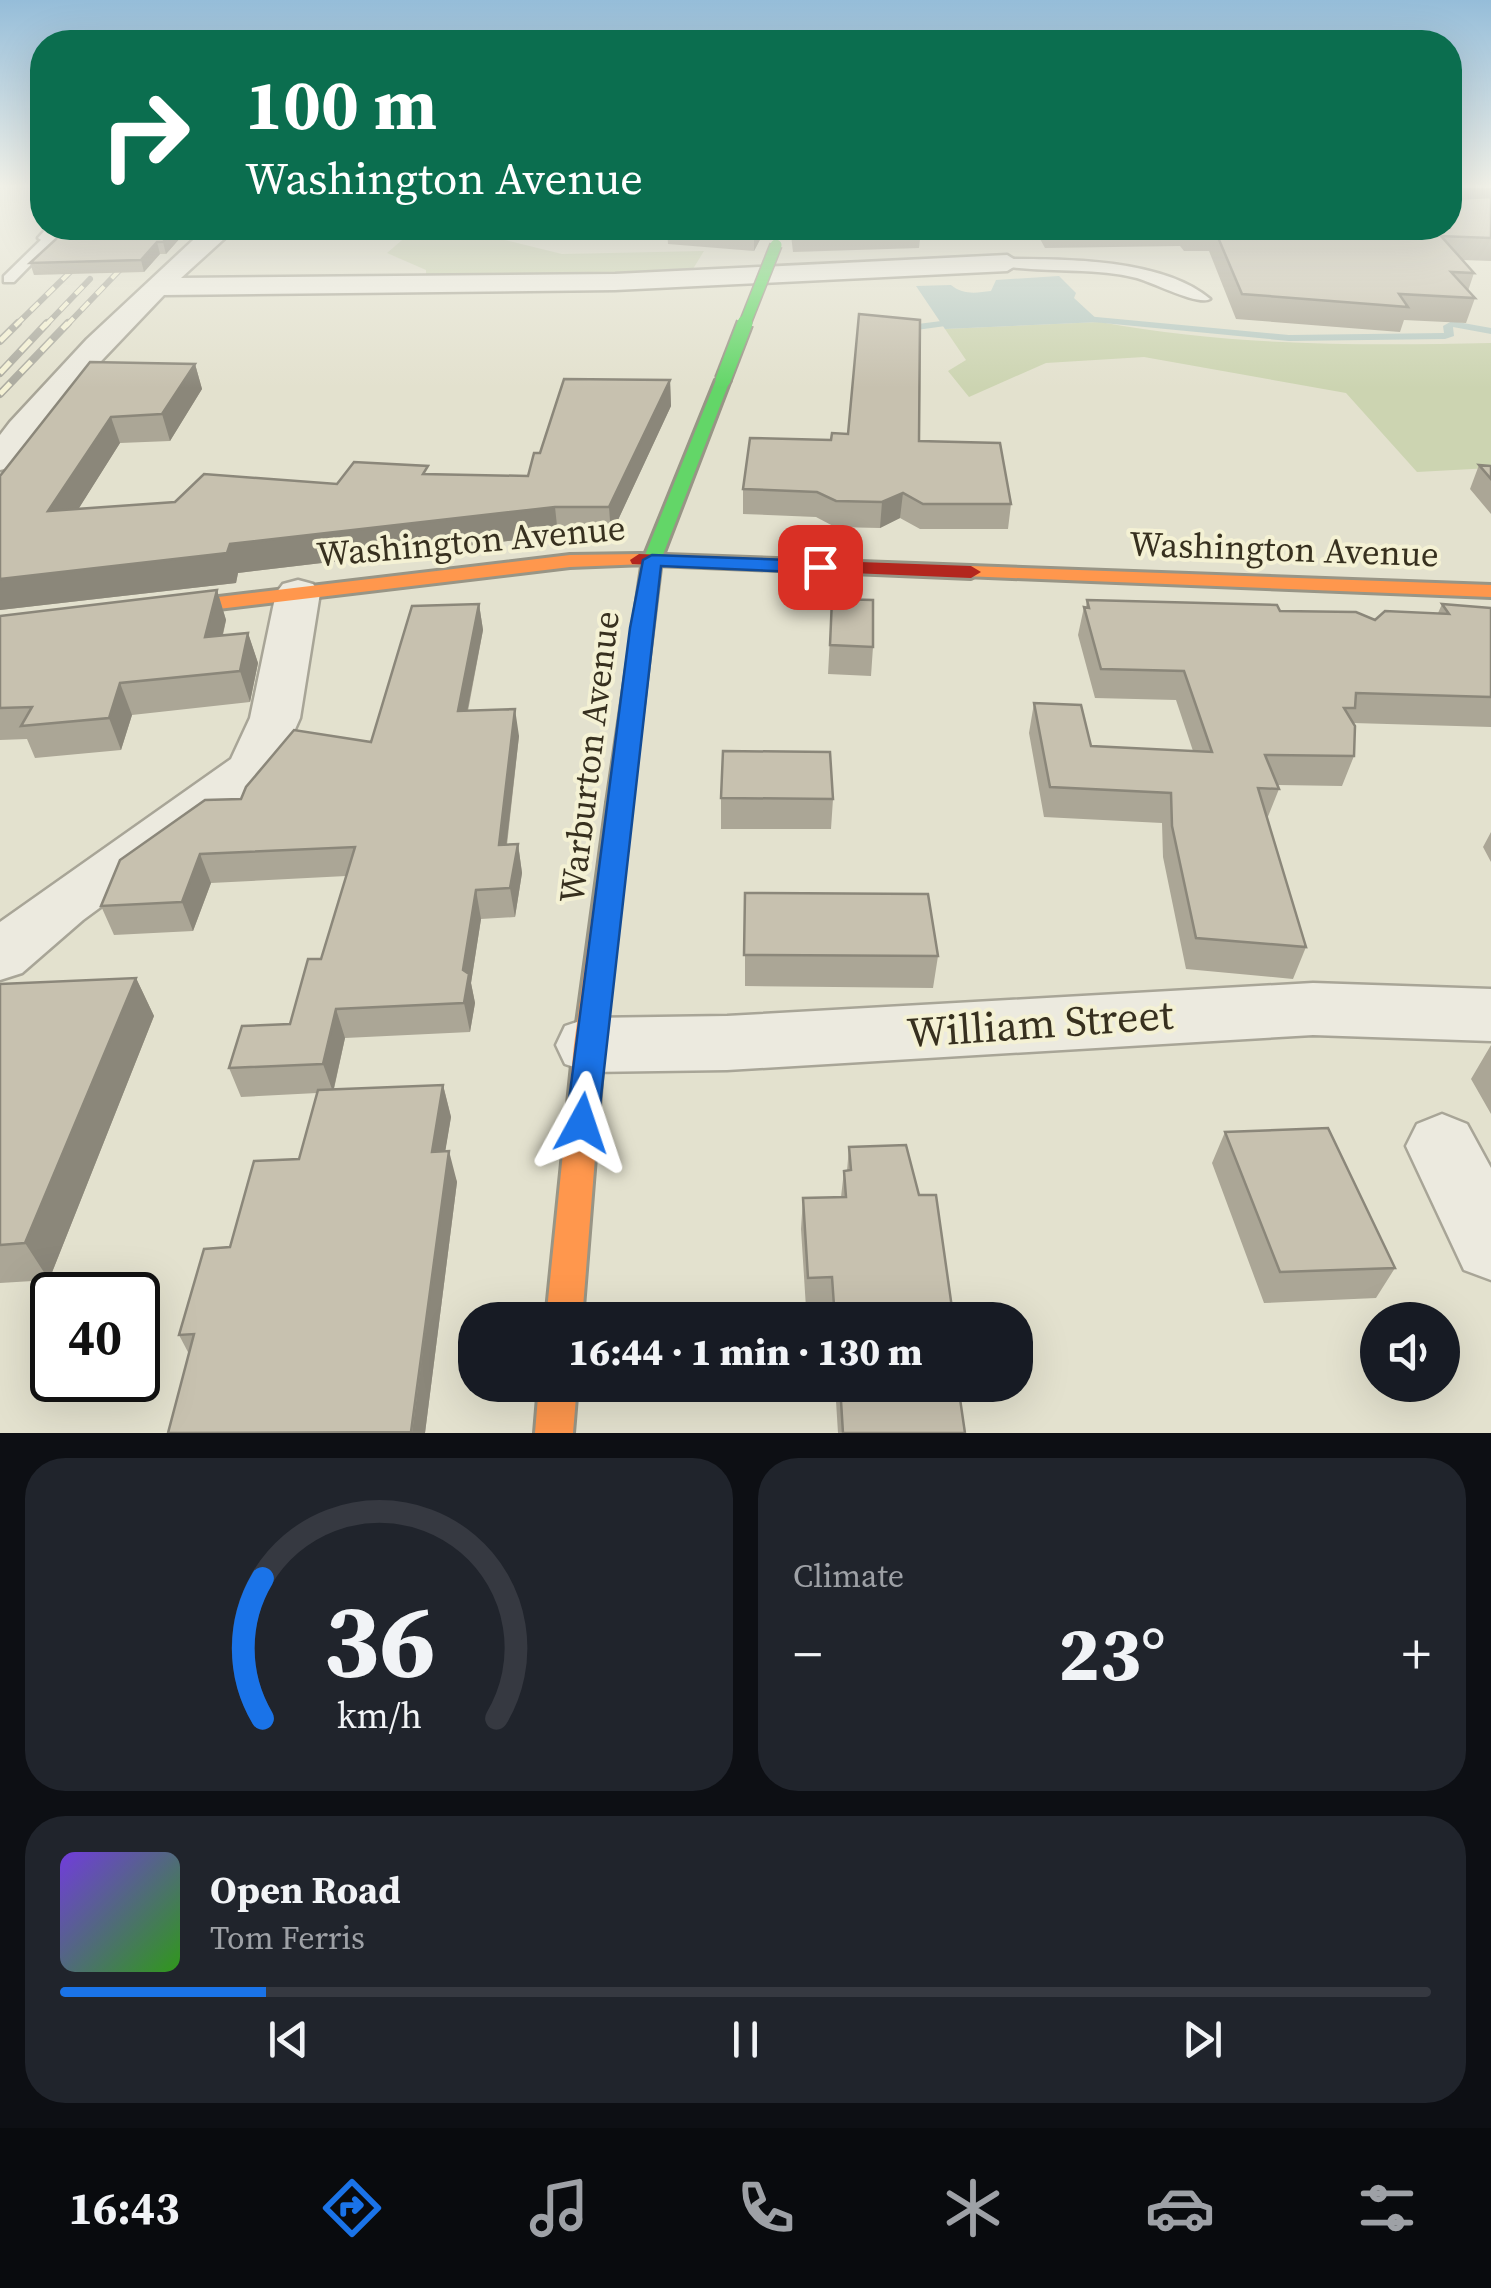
<!DOCTYPE html>
<html lang="en">
<head>
<meta charset="utf-8">
<style>
	body { margin:0; font-family:"Source Serif 4",serif; background:#20242c; color:#f1f3f6; height:100vh; display:flex; flex-direction:column; font-size:38px; white-space:nowrap }
	* { box-sizing:border-box; margin:0 }
	p { font-size:32px; color:#9ea1a6 }
	.icon { flex:none; width:55px; height:55px; fill:none; stroke:currentColor; stroke-width:2; stroke-linecap:round; stroke-linejoin:round }
	.map { position:relative; height:1433px; overflow:hidden }
	.drawer { display:flex; flex-direction:column; gap:25px; padding:25px; background:#0d0f14; flex:1 }
	.drawer>* { flex:none }
	.guide { position:absolute; left:30px; top:30px; width:1432px; height:210px; border-radius:40px; box-shadow:0 10px 40px #0002; background:#0b6e4f; color:#fff; overflow:hidden }
	.fabs { position:absolute; left:1360px; top:1302px; display:grid; gap:20px }
	.fabs a { display:grid; place-items:center; width:100px; height:100px; border-radius:50%; background:#171b24; box-shadow:0 10px 40px #0002; font-size:50px }
	.speed { position:absolute; left:30px; top:1272px; display:flex; gap:20px; font-size:50px; font-weight:700; text-align:center }
	.speed>* { display:grid; place-content:center; width:130px; height:130px; border-radius:50%; background:#171b24; box-shadow:0 10px 40px #0002; line-height:1 }
	.speed .limit { border:5px solid #111; border-radius:15px; background:#fff; color:#111 }
	.pin { position:absolute; display:grid; place-items:center; width:85px; height:85px; color:#fff; margin:-42px; border-radius:20px; box-shadow:0 5px 15px #0006 }
	.me { position:absolute; width:110px; margin:-55px; rotate:5deg; stroke-linejoin:round; filter:drop-shadow(0 0 8px #0008) }
	.turn { display:flex; align-items:center; gap:35px; height:210px; padding:0 50px; font-size:45px }
	.turn .icon { width:130px; height:130px; stroke-width:2.5 }
	.turn b { display:block; font-size:70px; line-height:85px }
	.big { font-size:75px; font-weight:800; line-height:1.1 }
	.drawer .widget { flex:1; display:flex; flex-direction:column; justify-content:center; gap:15px; min-width:0; padding:0 35px; border-radius:40px; background:#20242c }
	.drawer .dial { align-items:center; gap:0 }
	.dial svg { height:260px; overflow:visible; fill:none; stroke:#363941; stroke-width:7; stroke-linecap:round; text-anchor:middle }
	.dial text { fill:#f1f3f6; stroke:none }
	.song { display:flex; align-items:center; gap:30px }
	.cover { width:120px; height:120px; border-radius:15px; background:linear-gradient(135deg,hsl(260 70% 55%),hsl(110 70% 35%)) }
	.played { height:10px; border-radius:5px; background:linear-gradient(90deg,#1a73e8 15%,#363941 15%) }
	.keys { display:flex; justify-content:space-around; direction:ltr }
	.heat { display:flex; justify-content:space-between; align-items:center; font-size:55px; direction:ltr }
	.drawer .tiles { flex:1; display:grid; gap:25px; grid-template-columns:1fr 1fr }
	.widget:last-child { grid-column:span 2 }
	.trip { position:absolute; left:458px; top:1302px; width:575px; height:100px; border-radius:40px; background:#171b24; box-shadow:0 10px 40px #0002; font-weight:800; line-height:100px; text-align:center }
	.tabs { display:flex; height:160px; justify-content:space-around; align-items:center; background:#090b0e; color:#9ea1a6 }
	.tabs .icon { width:70px; height:70px }
	.tabs .on { color:#1a73e8 }
	.tabs b { font-size:45px; color:#f1f3f6 }
	.map>svg:first-child { display:block }
	.green { fill:#ccd4b1 }
	.water { fill:#b8cac3 }
	.lines { fill:none; stroke-linecap:round; stroke-linejoin:round }
	.stream { fill:#b8cac3; fill-rule:evenodd }
	.lane-casing { stroke:#a8a597; stroke-width:5 }
	.street-casing { stroke:#a8a597; stroke-width:5 }
	.fast-casing { stroke:#989586; stroke-width:6 }
	.slow-casing { stroke:#989586; stroke-width:6 }
	.jam-casing { stroke:#989586; stroke-width:6 }
	.lane { fill:#eceadf; fill-rule:evenodd }
	.street { fill:#eceadf; fill-rule:evenodd }
	.fast { fill:#63d668; fill-rule:evenodd }
	.slow { fill:#ff974d; fill-rule:evenodd }
	.jam { fill:#b3261e; fill-rule:evenodd }
	.rail-far1-casing { stroke:#abaa9f; stroke-width:6 }
	.rail-casing { stroke:#abaa9f; stroke-width:8 }
	.rail-far1 { stroke:#f4f1d4; stroke-width:4; stroke-dasharray:11; stroke-linecap:butt }
	.rail { stroke:#f4f1d4; stroke-width:5; stroke-dasharray:15; stroke-linecap:butt }
	.fast-bridge-far1-casing { stroke:#989586; stroke-width:14; stroke-linecap:butt }
	.fast-bridge-casing { stroke:#989586; stroke-width:19; stroke-linecap:butt }
	.fast-bridge-far1 { stroke:#63d668; stroke-width:11 }
	.fast-bridge { stroke:#63d668; stroke-width:15 }
	.wall { fill:#aba696 }
	.shaded-wall { fill:#8b877a }
	.building { fill:#c7c1af; stroke:#8b877a; stroke-width:2.5 }
	.route { fill:#1a73e8; stroke:#114b97; stroke-width:2.5 }
	.labels { text-anchor:middle; dominant-baseline:central; stroke-width:8; stroke-linejoin:round; paint-order:stroke }
	.street-label { font-size:35px; fill:#37301f; stroke:#f4f1d4 }
	.near-street-label { font-size:42px; fill:#37301f; stroke:#f4f1d4 }
</style>
</head>
<body>
<div class="map">
<svg width="1491" height="1433" viewBox="0 0 1491 1433">
	<rect width="100%" height="100%" fill="#e3e1ce"/>
	<!-- green -->
	<path class="green" d="M416,228h81l-5,7 9,4 61,15 142,-3 -16,26 -262,2v-9l-39,-17z
		M1100,322c130,24 260,24 391,21v125l-74,4 -71,-79 -202,-36 -98,6 -77,34 -21,-26 18,-11 -21,-31z"/>
	<!-- water -->
	<path class="water" d="M1059,276l17,17 -2,5 26,24 -155,7 -29,-43 35,-1c12,10 25,8 40,6l5,-11z"/>
	<g class="lines">
		<!-- stream -->
		<path class="stream" d="M1075,315l214,20 155,-2 -1,-7 9,-5 39,7v6l-38,-7 1,9 -9,3 -156,2 -217,-21v-4z
			M957,319l3,1v4l-58,8 -5,-3 5,-3z"/>
		<defs>
			<path id="lane" d="M46,235l11,3 -43,44h-10v-6z
				M1007,259c59,0 156,0 203,40 -11,7 -56,-16 -73,-21 -45,-11 -90,-5 -135,-12v-6z"/>
			<path id="street" d="M47,228h26l-13,15 -9,3 -13,-8z
				M206,228h30l-55,50 434,-4 392,-19 13,8 -13,8 -392,19 -451,5 -80,84 -71,88 -13,3v-35l10,-13 77,-83z
				M298,580l15,4 7,9 -20,125 -28,63 -189,139 -61,53 -22,7v-58l231,-163 19,-41 26,-125 7,-9z
				M1313,983l178,6v52l-178,-6 -586,35 -138,2 -24,-8 -9,-19 9,-19 24,-8 138,-2z
				M1442,1114l25,10 24,44v112l-27,-10 -58,-124 11,-22z"/>
			<path id="fast" d="M723,376l7,4 -69,180 -30,243 -3,6h-18l-3,-6 36,-243 73,-180z"/>
			<path id="slow" d="M639,554l7,2v8l-76,3 -570,68v-12l570,-68z
				M971,566l520,19v12l-527,-21v-8z
				M619,795l9,2 3,6 -27,242 -22,275h-36l28,-275 33,-242 3,-6z
				M539,1385h38l-4,48h-38z"/>
			<path id="jam" d="M639,554l332,12 10,6 -10,6 -339,-14 -2,-4z"/>
		</defs>
		<!-- lane casing -->
		<use href="#lane" class="lane-casing"/>
		<!-- street casing -->
		<use href="#street" class="street-casing"/>
		<!-- fast casing -->
		<use href="#fast" class="fast-casing"/>
		<!-- slow casing -->
		<use href="#slow" class="slow-casing"/>
		<!-- jam casing -->
		<use href="#jam" class="jam-casing"/>
		<!-- lane -->
		<use href="#lane" class="lane"/>
		<!-- street -->
		<use href="#street" class="street"/>
		<!-- fast -->
		<use href="#fast" class="fast"/>
		<!-- slow -->
		<use href="#slow" class="slow"/>
		<!-- jam -->
		<use href="#jam" class="jam"/>
		<defs>
			<path id="rail-far1" d="M15,326l100,-98
				M45,326l45,-47
				M66,326l94,-98"/>
			<path id="rail" d="M0,341l18,-18
				M0,373l47,-50
				M0,394l68,-71"/>
		</defs>
		<!-- rail-far1 casing -->
		<use href="#rail-far1" class="rail-far1-casing"/>
		<!-- rail casing -->
		<use href="#rail" class="rail-casing"/>
		<!-- rail-far1 -->
		<use href="#rail-far1" class="rail-far1"/>
		<!-- rail -->
		<use href="#rail" class="rail"/>
		<defs>
			<path id="fast-bridge-far1" d="M744,326l32,-81"/>
			<path id="fast-bridge" d="M723,380l22,-57"/>
		</defs>
		<!-- fast-bridge-far1 casing -->
		<use href="#fast-bridge-far1" class="fast-bridge-far1-casing"/>
		<!-- fast-bridge casing -->
		<use href="#fast-bridge" class="fast-bridge-casing"/>
		<!-- fast-bridge-far1 -->
		<use href="#fast-bridge-far1" class="fast-bridge-far1"/>
		<!-- fast-bridge -->
		<use href="#fast-bridge" class="fast-bridge"/>
	</g>
	<!-- wall -->
	<path class="wall" d="M1491,197v64l-29,-1 12,13 -6,18 7,7 -9,25 -62,-3 -4,12 -164,-13 -27,-68h-25l-4,-5 -135,2 -11,-20h416z
		M189,228l-23,26h-6l-16,18 -110,3 -4,-12z
		M667,228h106l-9,4 -10,19 -86,-7z
		M775,228h145l1,3 -2,17 -126,4 -2,-17z
		M195,364l7,25 -32,52 -50,2 -42,66 97,-7 255,-27 98,1 12,-23 130,-73 1,26 -60,129h-53l-320,38 -2,10 -236,27v-134z
		M831,440l88,1 92,63 -3,25h-88l-20,-11 -20,10 -45,-1 -19,-10 -73,-3v-25z
		M1479,465l12,1v48l-21,-25z
		M217,590l9,30 -3,15 25,-2 10,30 -8,39 -118,13 -11,35 -86,8 -8,-19 -27,1v-124z
		M832,599l41,48 -2,29 -43,-2z
		M1087,600l193,11 95,9 63,-7 4,-9 49,4v119l-138,-4 1,33 -12,30 -64,-1 1,4 -12,30 39,128 -13,32 -107,-10 -23,-112 -1,-34 -118,-6 -15,-84 5,-30 57,43 102,5 -17,-51 -81,-2 -17,-63 6,-28h2z
		M479,604l4,26 -15,81 51,25 -12,109 11,-1 4,29 -7,44 -34,2 -10,64 4,20 -5,29 -125,6 -11,51 109,-4 8,32 -6,34 12,31 -32,251h-257l21,-79 -10,-19 51,-88 69,-88 18,-66 -76,4 -12,-29 61,-44 31,-65 25,-83 -135,7 -18,48 -79,4 -13,-29 140,-107 130,-57z
		M721,798l112,1 -2,30h-110z
		M1491,832v30l-8,-15z
		M745,893l193,63 -5,32 -188,-2z
		M136,978l18,38 -105,264 -49,3v-299z
		M1491,1045v69l-20,-35z
		M1225,1132l170,136 -19,30 -112,5 -52,-140z
		M849,1147l70,48 33,113 -2,12h-120l-1,-12h-23l-5,-79 2,-31 38,-1 3,-26h3z
		M835,1385h123l7,48h-127z"/>
	<!-- shaded-wall -->
	<path class="shaded-wall" d="M1451,188h40v8l-41,3z
		M176,228h13l-23,26 -3,-12z
		M757,228h16l-9,4 -10,19v-18z
		M157,242l3,12 -16,18 -3,-12z
		M195,364l7,25 -32,52 -8,-27z
		M670,380l1,26 -60,129 -2,-28z
		M111,417l9,26 -61,97 -11,-29z
		M903,493l-3,25 -20,10 2,-26z
		M555,507l3,28 -320,38 -2,10 -236,27v-31l230,-35z
		M217,590l9,30 -11,47 -10,-30z
		M479,604l4,26 -21,108 -4,-27z
		M248,633l10,30 -8,39 -10,-31z
		M120,683l12,32 -11,35 -12,-32z
		M515,709l4,27 -16,138 -4,-29z
		M518,844l4,29 -7,44 -5,-29z
		M200,854l11,29 -18,48 -11,-29z
		M476,890l5,29 -10,64 4,20 -5,29 -6,-29 -1,-33z
		M136,978l18,38 -105,264 -24,-37z
		M336,1009l9,29 -12,54 -10,-28z
		M443,1085l8,32 -11,66 -8,-31z
		M449,1151l8,31 -32,251h-13z"/>
	<!-- building -->
	<path class="building" d="M1450,188h4l1,11 36,-2v41l-50,-2 33,37 -23,-1 24,26 -76,-4 9,13 -166,-13 -28,-66h-27h263z
		M68,228h108l-13,14h-6l-16,18 -111,3z
		M679,228h78l-3,5z
		M792,228h128l1,3 -128,3z
		M859,314l61,6 -1,121 81,2 11,61h-88l-20,-11 -21,9 -46,-1 -19,-9 -74,-3 7,-51 81,2 1,-7 16,1z
		M90,362l105,2 -33,50 -51,3 -63,94 127,-9 29,-28 133,10 17,-22 74,4 -5,8 105,2 6,-23h6l24,-74 106,1 -61,127h-54l-325,37 -3,9 -227,26v-103z
		M1479,465l12,1v13z
		M217,590l-12,47 43,-4 -8,38 -120,12 -11,35 -88,8 11,-19 -32,1v-92z
		M832,599l41,1v47l-43,-2z
		M1087,600l190,5 3,6 76,1 19,8 10,-9 64,3 -7,-10 49,4v89l-135,-4 -1,15h-11l11,18 -1,30 -89,-1 14,34 -21,-1 48,159 -110,-9 -24,-112 -1,-33 -121,-6 -16,-84 47,2 10,41 121,6 -28,-81 -83,-2 -17,-62 5,1z
		M479,604l-21,107 57,-2 -16,136 19,-1 -8,44 -34,2 -13,80 6,4 -5,29 -128,6 -13,55 -94,4 13,-42 48,-2 18,-65h13l34,-112 -155,7 -18,48 -81,4 19,-46 85,-60 36,-1 5,-12 48,-57 77,12 41,-136z
		M723,751l107,1 3,47 -112,-1z
		M745,893l183,1 10,62 -194,-1z
		M136,978l-111,265 -25,2v-261z
		M443,1085l-11,67 17,-1 -38,281 -243,1 26,-99 -15,1 25,-86 26,-2 24,-86 45,-2 19,-69z
		M1328,1128l67,140 -115,4 -55,-140z
		M906,1145l13,50h17l16,113 -6,1 2,11h-113l-3,-43 -24,1 -5,-80 43,-1 -2,-26 7,-1 -2,-23z
		M840,1385h118l7,48h-122z"/>
	<!-- sky -->
	<linearGradient id="sky" x2="0" y2="1"><stop stop-color="#95bdd9"/><stop offset="0.48" stop-color="#f2f2e9"/><stop offset="1" stop-color="#f2f2e9" stop-opacity="0"/></linearGradient>
	<rect width="1491" height="388" fill="url(#sky)"/>
	<!-- route -->
	<path class="route" d="M652,555l168,6 9,6 -9,6 -159,-7 -63,557 -5,10 -11,4 -11,-4 -5,-10 64,-495 13,-68z"/>
	<g class="labels">
		<!-- street labels -->
		<g class="street-label">
			<text transform="translate(471 541) rotate(-5)">Washington Avenue</text>
			<text transform="translate(1284 549) rotate(2)">Washington Avenue</text>
			<text transform="translate(589 757) rotate(-83)">Warburton Avenue</text>
		</g>
		<!-- near-street labels -->
		<g class="near-street-label">
			<text transform="translate(1040 1023) rotate(-4)">William Street</text>
		</g>
	</g>
</svg>
<div class="fabs">
<a><svg class="icon" aria-label="sound" viewBox="0 0 24 24"><path d="M4 9h4l5-4v14l-5-4H4zM17 9q2 3 0 6"/></svg></a>
</div>
<div class="speed"><div class="limit">40</div></div>
<div class="pin" style="left:820px;top:567px;background:#d93025"><svg class="icon" aria-label="arrive" viewBox="0 0 24 24"><path d="M6 21V4h12l-3 4 3 4H6"/></svg></div>
<svg class="me" style="left:582px;top:1123px" viewBox="-20 -20 40 40"><path d="M0-17L14 15 0 8-14 15z" fill="#1a73e8" stroke="#fff" stroke-width="4"/></svg>
<div class="trip">16:44 · 1 min · 130 m</div>
<div class="guide">
<div class="turn"><svg class="icon" aria-label="right" viewBox="0 0 24 24"><path d="M7 20v-9h11M14 6l5 5-5 5"/></svg><div><b>100 m</b>Washington Avenue</div></div>
</div>
</div>
<section class="drawer">
<div class="tiles">
<div class="widget dial"><svg viewBox="0 0 100 80">
<path d="M14 69A42 42 0 1 1 86 69"/>
<path d="M14 69A42 42 0 0 1 14 26" stroke="#1a73e8"/>
<text x="50" y="56" font-size="32" font-weight="700">36</text>
<text x="50" y="72" font-size="11">km/h</text>
</svg></div>
<div class="widget"><p>Climate</p>
<div class="heat"><a>−</a><b class="big">23°</b><a>+</a></div>
</div>
<div class="widget">
<div class="song"><i class="cover"></i><div><b>Open Road</b><p>Tom Ferris</p></div></div>
<div class="played"></div>
<div class="keys"><svg class="icon" aria-label="previous" viewBox="0 0 24 24"><path d="M18 5L8 12l10 7zM5 5v14"/></svg><svg class="icon" aria-label="pause" viewBox="0 0 24 24"><path d="M8 5v14M16 5v14"/></svg><svg class="icon" aria-label="next" viewBox="0 0 24 24"><path d="M6 5l10 7-10 7zM19 5v14"/></svg></div>
</div>
</div>
</section>
<nav class="tabs">
<b>16:43</b>
<svg class="icon on" aria-label="directions" viewBox="0 0 24 24"><path d="M12 3l9 9-9 9-9-9zM9 14v-3h6M13 9l2 2-2 2"/></svg>
<svg class="icon" aria-label="music" viewBox="0 0 24 24"><path d="M9 18V5l10-2v13"/><circle cx="6" cy="18" r="3"/><circle cx="16" cy="16" r="3"/></svg>
<svg class="icon" aria-label="phone" viewBox="0 0 24 24"><path d="M5 4h4l2 5-3 2q2 4 5 5l2-3 5 2v4C11 20 4 13 5 4z"/></svg>
<svg class="icon" aria-label="climate" viewBox="0 0 24 24"><path d="M12 3v18M4 7l16 10M4 17L20 7"/></svg>
<svg class="icon" aria-label="car" viewBox="0 0 24 24"><path d="M5 17H2v-5l4-1 3-4h7l3 4 3 1v5h-3M9 17h6M6 11h13"/><circle cx="7" cy="17" r="2"/><circle cx="17" cy="17" r="2"/></svg>
<svg class="icon" aria-label="filters" viewBox="0 0 24 24"><path d="M4 7h16M4 17h16"/><circle cx="9" cy="7" r="2"/><circle cx="15" cy="17" r="2"/></svg>
</nav>
</body>
</html>
